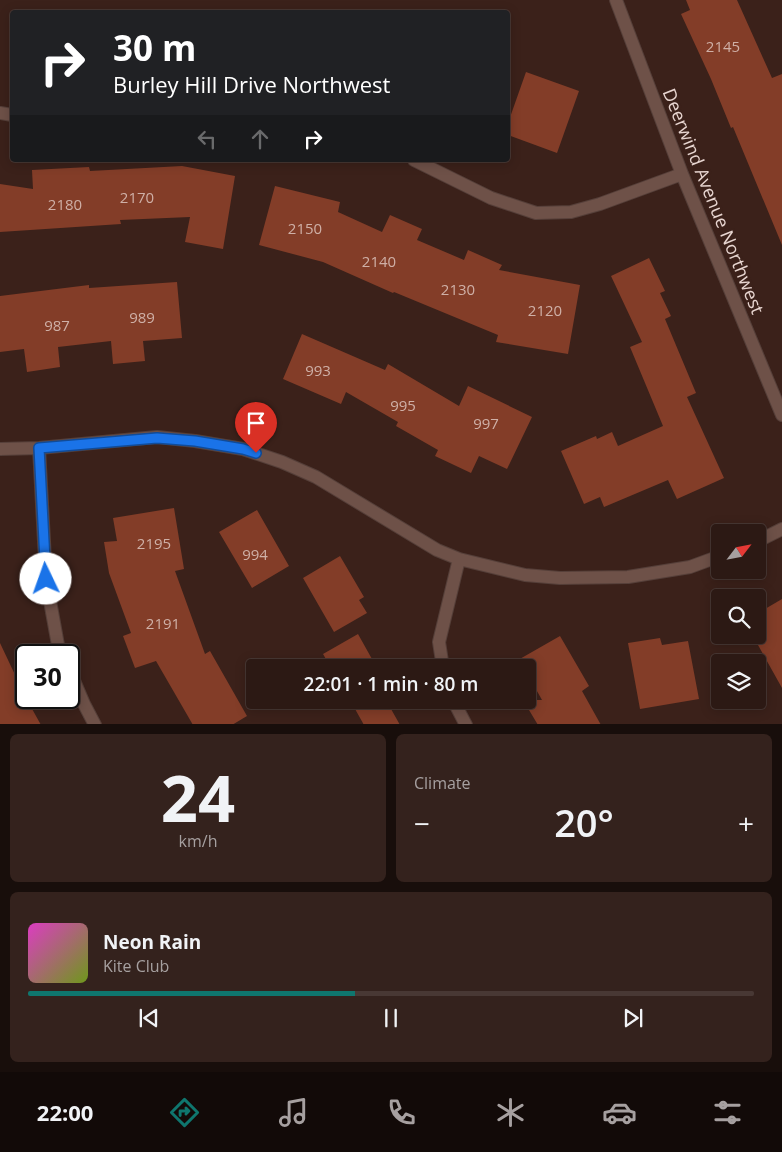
<!DOCTYPE html>
<html lang="en">
<head>
<meta charset="utf-8">
<style>
	body { margin:0; font-family:"Open Sans",sans-serif; background:#34221d; color:#f1f3f6; height:100vh; display:flex; flex-direction:column; font-size:19px; white-space:nowrap }
	* { box-sizing:border-box; margin:0 }
	p { font-size:16px; color:#a6a0a0 }
	.icon { flex:none; width:28px; height:28px; fill:none; stroke:currentColor; stroke-width:2; stroke-linecap:round; stroke-linejoin:round }
	.map { position:relative; height:724px; overflow:hidden }
	.drawer { display:flex; flex-direction:column; gap:10px; padding:10px; background:#180e0b; flex:1 }
	.drawer>* { flex:none }
	.guide { position:absolute; left:10px; top:10px; width:500px; height:152px; border-radius:5px; box-shadow:0 2px 12px #0003,0 0 0 1px #483834; background:#202124; color:#fff; overflow:hidden }
	.needle { width:32px; rotate:58deg }
	.tools { position:absolute; left:711px; top:524px; display:grid; gap:10px }
	.tools a { display:grid; place-items:center; width:55px; height:55px; border-radius:5px; background:#2c1914; box-shadow:0 2px 12px #0003,0 0 0 1px #483834; font-size:25px }
	.speed { position:absolute; left:15px; top:644px; display:flex; gap:10px; font-size:25px; font-weight:700; text-align:center }
	.speed>* { display:grid; place-content:center; width:65px; height:65px; border-radius:50%; background:#2c1914; box-shadow:0 2px 12px #0003,0 0 0 1px #483834; line-height:1 }
	.speed .limit { border:2px solid #111; border-radius:8px; background:#fff; color:#111 }
	.pin { position:absolute; display:grid; place-items:center; width:42px; height:42px; color:#fff; margin:-51px -21px; border-radius:50% 50% 50% 0; rotate:-45deg; box-shadow:0 0 5px #0007 }
	.pin .icon { rotate:45deg }
	.me { position:absolute; width:55px; margin:-28px; rotate:357deg; stroke-linejoin:round; filter:drop-shadow(0 0 4px #0008) }
	.turn { display:flex; align-items:center; gap:18px; height:105px; padding:0 20px; font-size:22px }
	.turn .icon { width:65px; height:65px; stroke-width:2.5 }
	.turn b { display:block; font-size:35px; line-height:42px }
	.lanes { display:flex; align-items:center; height:48px; padding:0 20px; background:#0003; justify-content:center; gap:25px; direction:ltr }
	.lanes .off { opacity:.35 }
	.big { font-size:38px; font-weight:600; line-height:1.1 }
	.drawer .widget { flex:1; display:flex; flex-direction:column; justify-content:center; gap:8px; min-width:0; padding:0 18px; border-radius:8px; background:#34221d }
	.drawer .dial { align-items:center; gap:0 }
	.dial b { font-size:65px; line-height:1 }
	.song { display:flex; align-items:center; gap:15px }
	.cover { width:60px; height:60px; border-radius:8px; background:linear-gradient(135deg,hsl(310 70% 55%),hsl(80 70% 35%)) }
	.played { height:5px; border-radius:2px; background:linear-gradient(90deg,#0f766e 45%,#483834 45%) }
	.keys { display:flex; justify-content:space-around; direction:ltr }
	.heat { display:flex; justify-content:space-between; align-items:center; font-size:28px; direction:ltr }
	.drawer .tiles { flex:1; display:grid; gap:10px; grid-template-columns:1fr 1fr }
	.widget:last-child { grid-column:span 2 }
	.trip { position:absolute; left:246px; top:659px; width:290px; height:50px; border-radius:5px; background:#2c1914; box-shadow:0 2px 12px #0003,0 0 0 1px #483834; font-weight:600; line-height:50px; text-align:center }
	.menu { display:flex; height:80px; justify-content:space-around; align-items:center; background:#120a08; color:#a6a0a0 }
	.menu .icon { width:35px; height:35px }
	.menu .on { color:#0f766e }
	.menu b { font-size:22px; color:#f1f3f6 }
	.map>svg:first-child { display:block }
	.building { fill:#833d28 }
	.lines { fill:none; stroke-linecap:round; stroke-linejoin:round }
	.street-casing { stroke:#553f39; stroke-width:14 }
	.street { stroke:#6e5148; stroke-width:12 }
	.route-casing { stroke:#114b97; stroke-width:12 }
	.route { stroke:#1a73e8; stroke-width:9 }
	.labels { text-anchor:middle; dominant-baseline:central; stroke-width:5; stroke-linejoin:round; paint-order:stroke }
	.number-label { font-size:15px; fill:#cfb0a7 }
	.street-label { font-size:18px; fill:#e8d6d1; stroke:#3b211a }
</style>
</head>
<body>
<div class="map">
<svg width="782" height="725" viewBox="0 0 782 725">
	<rect width="100%" height="100%" fill="#3b211a"/>
	<!-- building -->
	<path class="building" d="M686,0h51l35,78 10,-4v171l-49,-118 -2,1 -20,-49 -30,-65 9,-4z
		M526,72l53,19 -22,62 -49,-18v-12z
		M182,166l53,10 -12,73 -38,-7 5,-25 -70,3 1,4 -121,8v-48l33,5 -1,-19 57,-3 1,4z
		M275,186l65,16 -2,10 44,20 8,-17 32,14 -5,11 47,20 4,-10 34,15 -3,5 81,15 -12,69 -72,-12 2,-7 -104,-43 -1,1 -70,-31 -64,-17z
		M649,258l16,33 -5,2 11,23 -6,3 31,74 -9,4 37,81 -47,21 -9,-19 -64,27 -4,-10 -16,7 -23,-53 35,-15 1,3 15,-7 6,14 45,-20 -33,-79 12,-5 -31,-66z
		M177,282l5,56 -39,3 2,20 -32,3 -2,-23 -53,6 2,20 -33,5 -3,-23 -24,3v-56l89,-11v3z
		M302,334l83,36 3,-6 71,42 9,-20 64,31 -25,52 -28,-13 -8,17 -36,-17 3,-6 -42,-24 2,-4 -52,-30 -5,12 -58,-25z
		M174,508l10,61 -9,2 30,83 5,-3 37,65 -15,9h-39l-37,-64 -21,7 -12,-32 8,-3 -22,-60 -5,-31 13,-1 -4,-23z
		M257,510l32,56 -37,22 -33,-56z
		M340,556l24,41 -5,3 8,13 -33,19 -31,-54z
		M782,599v89l-24,-43v-32z
		M358,634l19,34h-46l-8,-14z
		M560,636l29,50 -7,5 19,34h-63l-15,-25h19l-14,-25v-7h-5l-5,-8z
		M660,638l2,7 26,-4 11,58 -59,10 -12,-66z
		M0,643l26,55 15,27h-41z
		M350,700h36l14,25h-36z"/>
	<g class="lines">
		<defs>
			<path id="street" d="M616,0l66,174 100,241
				M0,113l12,2
				M414,160l77,38 45,15 35,-1 29,-8 82,-30
				M39,448l7,131 12,66 5,10
				M0,449l39,-1 118,-11 38,4 48,8 39,13 34,15 121,73 22,9 66,16 35,3 68,-1 62,-10 30,-11
				M758,541l24,-12
				M443,668l-4,-26 20,-83
				M69,669l15,35 11,21
				M453,700l13,25"/>
		</defs>
		<!-- street casing -->
		<use href="#street" class="street-casing"/>
		<!-- street -->
		<use href="#street" class="street"/>
	</g>
	<g class="lines">
		<defs>
			<path id="route" d="M46,579l-7,-131 118,-10 38,3 48,8 13,4"/>
		</defs>
		<!-- route casing -->
		<use href="#route" class="route-casing"/>
		<!-- route -->
		<use href="#route" class="route"/>
	</g>
	<g class="labels">
		<!-- number labels -->
		<g class="number-label">
			<text x="723" y="46">2145</text>
			<text x="137" y="197">2170</text>
			<text x="65" y="204">2180</text>
			<text x="305" y="228">2150</text>
			<text x="379" y="261">2140</text>
			<text x="458" y="289">2130</text>
			<text x="545" y="310">2120</text>
			<text x="142" y="317">989</text>
			<text x="57" y="325">987</text>
			<text x="318" y="370">993</text>
			<text x="403" y="405">995</text>
			<text x="486" y="423">997</text>
			<text x="154" y="543">2195</text>
			<text x="255" y="554">994</text>
			<text x="163" y="623">2191</text>
		</g>
		<!-- street labels -->
		<g class="street-label">
			<text transform="translate(714 201) rotate(68)">Deerwind Avenue Northwest</text>
		</g>
	</g>
</svg>
<div class="tools">
<a><svg class="needle" viewBox="-14 -14 28 28"><path d="M0-13l5 13h-10z" fill="#e53935"/><path d="M0 13l5-13h-10z" fill="#a6a0a0"/></svg></a>
<a><svg class="icon" aria-label="search" viewBox="0 0 24 24"><circle cx="10" cy="10" r="6"/><path d="M15 15l6 6"/></svg></a>
<a><svg class="icon" aria-label="layers" viewBox="0 0 24 24"><path d="M12 4l9 5-9 5-9-5zM3 14l9 5 9-5"/></svg></a>
</div>
<div class="speed"><div class="limit">30</div></div>
<div class="pin" style="left:256px;top:453px;background:#d93025"><svg class="icon" aria-label="arrive" viewBox="0 0 24 24"><path d="M6 21V4h12l-3 4 3 4H6"/></svg></div>
<svg class="me" style="left:46px;top:579px" viewBox="-20 -20 40 40"><circle r="19" fill="#fff"/><path d="M0-13L10 11 0 6-10 11z" fill="#1a73e8"/></svg>
<div class="trip">22:01 · 1 min · 80 m</div>
<div class="guide">
<div class="turn"><svg class="icon" aria-label="right" viewBox="0 0 24 24"><path d="M7 20v-9h11M14 6l5 5-5 5"/></svg><div><b>30 m</b>Burley Hill Drive Northwest</div></div>
<div class="lanes"><svg class="icon off" aria-label="left" viewBox="0 0 24 24"><path d="M17 20v-9H6M10 6l-5 5 5 5"/></svg><svg class="icon off" aria-label="ahead" viewBox="0 0 24 24"><path d="M12 20V5M6 11l6-6 6 6"/></svg><svg class="icon" aria-label="right" viewBox="0 0 24 24"><path d="M7 20v-9h11M14 6l5 5-5 5"/></svg></div>
</div>
</div>
<section class="drawer">
<div class="tiles">
<div class="widget dial"><b>24</b><p>km/h</p></div>
<div class="widget"><p>Climate</p>
<div class="heat"><a>−</a><b class="big">20°</b><a>+</a></div>
</div>
<div class="widget">
<div class="song"><i class="cover"></i><div><b>Neon Rain</b><p>Kite Club</p></div></div>
<div class="played"></div>
<div class="keys"><svg class="icon" aria-label="previous" viewBox="0 0 24 24"><path d="M18 5L8 12l10 7zM5 5v14"/></svg><svg class="icon" aria-label="pause" viewBox="0 0 24 24"><path d="M8 5v14M16 5v14"/></svg><svg class="icon" aria-label="next" viewBox="0 0 24 24"><path d="M6 5l10 7-10 7zM19 5v14"/></svg></div>
</div>
</div>
</section>
<nav class="menu">
<b>22:00</b>
<svg class="icon on" aria-label="directions" viewBox="0 0 24 24"><path d="M12 3l9 9-9 9-9-9zM9 14v-3h6M13 9l2 2-2 2"/></svg>
<svg class="icon" aria-label="music" viewBox="0 0 24 24"><path d="M9 18V5l10-2v13"/><circle cx="6" cy="18" r="3"/><circle cx="16" cy="16" r="3"/></svg>
<svg class="icon" aria-label="phone" viewBox="0 0 24 24"><path d="M5 4h4l2 5-3 2q2 4 5 5l2-3 5 2v4C11 20 4 13 5 4z"/></svg>
<svg class="icon" aria-label="climate" viewBox="0 0 24 24"><path d="M12 3v18M4 7l16 10M4 17L20 7"/></svg>
<svg class="icon" aria-label="car" viewBox="0 0 24 24"><path d="M5 17H2v-5l4-1 3-4h7l3 4 3 1v5h-3M9 17h6M6 11h13"/><circle cx="7" cy="17" r="2"/><circle cx="17" cy="17" r="2"/></svg>
<svg class="icon" aria-label="filters" viewBox="0 0 24 24"><path d="M4 7h16M4 17h16"/><circle cx="9" cy="7" r="2"/><circle cx="15" cy="17" r="2"/></svg>
</nav>
</body>
</html>
